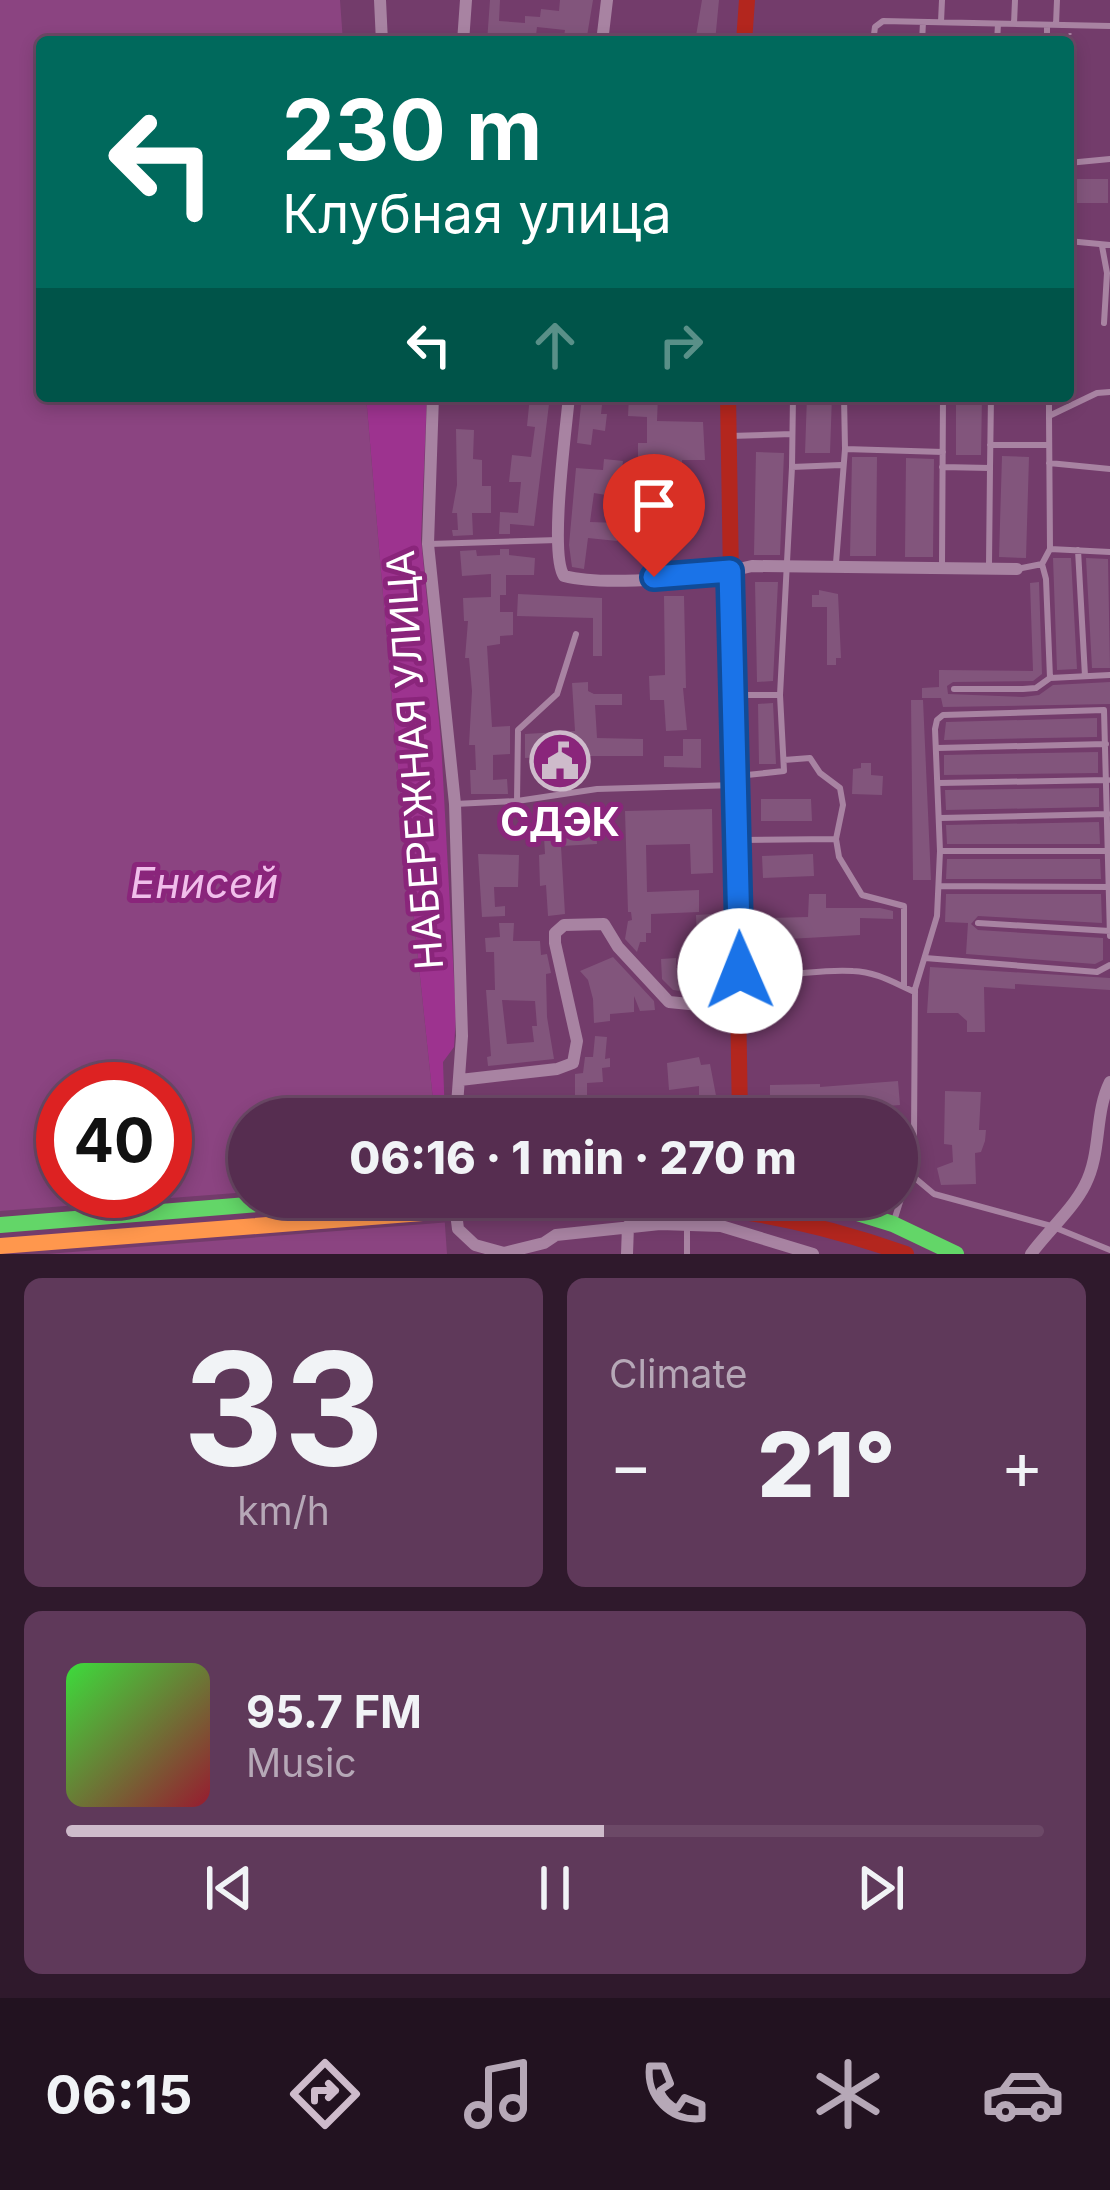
<!DOCTYPE html>
<html lang="en">
<head>
<meta charset="utf-8">
<style>
	body { margin:0; font-family:Inter,sans-serif; background:#5f395a; color:#f1f3f6; height:100vh; display:flex; flex-direction:column; font-size:45px; white-space:nowrap }
	* { box-sizing:border-box; margin:0 }
	p { font-size:39px; color:#b6a8b7 }
	.icon { flex:none; width:66px; height:66px; fill:none; stroke:currentColor; stroke-width:2; stroke-linecap:round; stroke-linejoin:round }
	.map { position:relative; height:1254px; overflow:hidden }
	.side { display:flex; flex-direction:column; gap:24px; padding:24px; background:#2f192c; flex:1 }
	.side>* { flex:none }
	.top-card { position:absolute; left:36px; top:36px; width:1038px; height:366px; border-radius:12px; box-shadow:0 6px 18px #0003,0 0 0 3px #6c4967; background:#00695c; color:#fff; overflow:hidden }
	.speed { position:absolute; left:36px; top:1062px; display:flex; gap:24px; font-size:60px; font-weight:700; text-align:center }
	.speed>* { display:grid; place-content:center; width:156px; height:156px; border-radius:50%; background:#562d50; box-shadow:0 6px 18px #0003,0 0 0 3px #6c4967; line-height:1 }
	.speed .limit { border:18px solid #d22; background:#fff; color:#111 }
	.pin { position:absolute; display:grid; place-items:center; width:102px; height:102px; color:#fff; margin:-123px -51px; border-radius:50% 50% 50% 0; rotate:-45deg; box-shadow:0 0 12px #0007 }
	.pin .icon { rotate:45deg }
	.me { position:absolute; width:132px; margin:-66px; rotate:359deg; stroke-linejoin:round; filter:drop-shadow(0 0 9px #0008) }
	.turn { display:flex; align-items:center; gap:42px; height:252px; padding:0 48px; font-size:54px }
	.turn .icon { width:156px; height:156px; stroke-width:2.5 }
	.turn b { display:block; font-size:84px; line-height:102px }
	.lanes { display:flex; align-items:center; height:114px; padding:0 48px; background:#0003; justify-content:center; gap:60px; direction:ltr }
	.lanes .off { opacity:.35 }
	.big { font-size:90px; font-weight:800; line-height:1.1 }
	.side .tile { flex:1; display:flex; flex-direction:column; justify-content:center; gap:18px; min-width:0; padding:0 42px; border-radius:18px; background:#5f395a }
	.side .dial { align-items:center; gap:0 }
	.dial b { font-size:156px; line-height:1 }
	.song { display:flex; align-items:center; gap:36px }
	.cover { width:144px; height:144px; border-radius:18px; background:linear-gradient(135deg,hsl(120 70% 55%),hsl(350 70% 35%)) }
	.played { height:12px; border-radius:6px; background:linear-gradient(90deg,#cebbcb 55%,#6c4967 55%) }
	.keys { display:flex; justify-content:space-around; direction:ltr }
	.heat { display:flex; justify-content:space-between; align-items:center; font-size:66px; direction:ltr }
	.side .tiles { flex:1; display:grid; gap:24px; grid-template-columns:1fr 1fr }
	.tile:last-child { grid-column:span 2 }
	.trip { position:absolute; left:228px; top:1098px; width:690px; height:120px; border-radius:60px; background:#562d50; box-shadow:0 6px 18px #0003,0 0 0 3px #6c4967; font-weight:800; line-height:120px; text-align:center }
	.dock { display:flex; height:192px; justify-content:space-around; align-items:center; background:#221220; color:#b6a8b7 }
	.dock .icon { width:84px; height:84px }
	.dock .selected { color:#cebbcb }
	.dock b { font-size:54px; color:#f1f3f6 }
	.map>svg:first-child { display:block }
	.green { fill:#9d338f }
	.water { fill:#8b4481; fill-rule:evenodd }
	.pier { fill:#733c6b }
	.building { fill:#82557c; fill-rule:evenodd }
	.lines { fill:none; stroke-linecap:round; stroke-linejoin:round }
	.path { stroke:#a883a2; stroke-width:3; stroke-dasharray:6 9; stroke-linecap:butt }
	.lane { stroke:#a883a2; stroke-width:6 }
	.street { stroke:#a883a2; stroke-width:12 }
	.fast { stroke:#63d668; stroke-width:16 }
	.jam { stroke:#b3261e; stroke-width:16 }
	.slow-bridge { stroke:#ff974d; stroke-width:16 }
	.route-casing { stroke:#114b97; stroke-width:30 }
	.route { stroke:#1a73e8; stroke-width:21 }
	.labels { text-anchor:middle; dominant-baseline:central; stroke-width:10; stroke-linejoin:round; paint-order:stroke }
	.street-label { font-size:39px; fill:#fff; stroke:#8a257b }
	.poi-label { font-size:39px; font-weight:bold; fill:#fff; stroke:#8a257b }
	.water-label { font-size:42px; font-style:italic; fill:#f1beeb; stroke:#8a257b }
</style>
</head>
<body>
<div class="map">
<svg width="1110" height="1254" viewBox="0 0 1110 1254">
	<rect width="100%" height="100%" fill="#733c6b"/>
	<!-- green -->
	<path class="green" d="M366,396h61l-6,143 20,202 15,275 -2,31 -11,15 2,57h-10l-38,-360z"/>
	<!-- water -->
	<path class="water" d="M0,0h340l3,42h-301v354h324l31,363 38,360h-186v78h194l4,57h-447zM63,1089h102v102h-102z"/>
	<!-- pier -->
	<path class="pier" d="M249,1192v5h200l2,25 -404,32h-47v-43z"/>
	<!-- building -->
	<path class="building" d="M490,0h10l-1,21 26,2v-7l15,1 1,-8 18,2 1,-11h33l-7,42 -23,-1 2,-11 -28,-3 -1,8 -19,-1v3l-15,-1v6h-15z
		M702,0h17l-4,42h-20z
		M1068,179h40v24h-40z
		M530,396h20l-16,130 -24,-2v10h-11l1,-22 18,1 3,-31h-12l3,-27 19,2 4,-30 -8,-1z
		M582,396h21l-2,18h6l-2,17 -12,-2 -2,16 -14,-2z
		M629,396h29l-1,25 46,1 2,38h-23v18h-38v-21h-6v-14h9v-26l-19,-1z
		M807,396h25l-2,57h-25z
		M956,396h26l-1,59h-25z
		M456,429l18,1 -1,29 9,1v26h9v27h-19l1,22 -20,1 -1,-6h6l-1,-17h-5l5,-28z
		M756,452l28,1 -4,102h-26z
		M1002,456l27,1 -3,101 -27,-1z
		M852,457h25l-1,99h-26z
		M906,458l28,1 -1,98h-28z
		M604,459l19,2 -3,25 -13,-1 -1,10 -12,-2 -4,29 29,1 -2,18 -29,-3 -4,31 -12,-2 -3,-22 7,-77 27,2z
		M625,480l11,1 -1,22 50,-2 1,18h-72l2,-12 8,1z
		M500,549h9v6l26,3 -1,17h-28v20h-6v17h13v23l-13,1v8l-13,2 5,81 18,-1v28l-17,1v25l14,-1 1,15h-37l-1,-24h6l-1,-25h-6l3,-54 -3,-33h-4l3,-37h-4l-1,-23 28,-1v-23l-29,2 -2,-25 16,-1 1,6 23,-1z
		M1053,558h18l6,111 -20,1z
		M1086,558l22,1 2,109h-18z
		M755,582h23l-5,99 -16,1z
		M1039,582l3,92 -9,7 -80,1 -6,4 1,8 75,3 16,-2 14,-10 57,-3v22l-167,3 -2,-9h-19v-10l17,-1v-17l94,1 -3,-88z
		M819,590l19,4 3,64h-5v7h-9v-58h-15v-12h7z
		M518,594l84,4v58h-9v-38l-76,-2z
		M664,596h20l2,92h-3l4,42 -21,1 -2,-31h-14l-1,-24 16,-1z
		M588,682v9l6,3h28v11h-27l2,33 46,1v17h-77l1,10 -24,1v-10l-18,1v-24l50,-3 -3,-48z
		M911,700h12l8,180h-18z
		M773,703l3,61h-17l-1,-60z
		M1097,718v19l-153,3 2,-18z
		M683,739h18v29l-37,-1v-11h19z
		M1098,752v21l-154,2v-20z
		M861,763h10v12l12,1 -1,19 -30,-1 1,-25 8,-1z
		M1099,788v19l-153,3 -1,-20z
		M761,799h50l1,22h-51z
		M712,809l1,64 -22,1 -1,-30 -44,1 1,47 52,-2v22l-48,2v19h-5v9h-6l-3,10 -12,-13 3,-18 4,-1 -1,-8h-3l-3,-101z
		M595,817l2,27 -36,2 4,68 -17,2 -2,-31 -6,1 -1,-31 6,-1 -2,-35z
		M1099,822l1,22h-153l-1,-19z
		M478,854l41,1 -1,32h-24l1,20 10,-1v10l-23,1z
		M813,854l1,22 -51,2 -1,-22z
		M947,859h153l1,20h-155z
		M809,894h17v14h54l13,3v8l-33,-1v17l-90,5 -1,-22 39,-1z
		M946,894h155l1,29 -124,-7 -7,8 7,6 125,8v22l-8,4 -129,-10 2,-31 -23,-1z
		M713,914l2,39 5,-1 1,21 -15,1 1,21 -34,-5 -11,-11 -1,-20 15,-1v10l22,-1 -2,-52z
		M499,923h15l-1,18h27l1,14 6,-1 4,19 -5,1 1,43 7,42 -66,7 -1,-9 4,-1 -5,-66h9l-1,-38h-8l-1,-14 15,-1zM502,1000l33,1 2,25h-5l2,16 -27,2z
		M613,957l41,44 1,9 -15,1 -6,-15v16l-24,2v7l-16,2 -1,-24 -5,-19 -8,-9z
		M930,967l180,11v12l-95,-6v5l-31,-2 1,45h-18v-11l-9,-8h-31z
		M595,1036l12,1 -2,22 5,-1v9l-8,1 1,14 -16,1v19h-12v-28l8,-1 2,-16h8z
		M699,1057l2,8 9,-1 8,42 -19,1v-21l-30,4 -2,-27z
		M898,1081l2,24 -63,5 -1,-8h-37v17h-11l-1,-11h-17v-23l50,-1v3z
		M945,1091l36,1 -2,38h7l-1,11 -4,11 -6,1 1,31 -35,1 -4,-17 16,-6 -1,-17 -8,-1z"/>
	<g class="lines">
		<!-- path -->
		<path class="path" d="M1069,155l1,-122
			M469,1104l5,15"/>
		<!-- lane -->
		<path class="lane" d="M941,22l1,-22
			M1014,24l1,-24
			M1056,25l1,-25
			M873,42l2,-15 8,-6 227,5
			M922,42l1,-20
			M997,42l1,-18
			M1047,42v-17
			M1068,163l42,-4
			M1068,241l42,4
			M1102,246l5,27 -3,50
			M793,396l-1,71 49,-2
			M1049,396v20
			M730,436l62,-2
			M990,445h59
			M845,449l98,3
			M1049,463l61,6
			M942,467l48,1 -1,97
			M990,468l1,-72
			M429,544l129,-4
			M1050,549l60,3
			M1078,550l7,126
			M836,563l9,-114 -1,-53
			M1042,564l4,15 4,99
			M942,565l1,-169
			M1017,569l25,-5 8,-15 -1,-133 48,-23 13,-1
			M954,689h69l13,-1 14,-10 60,-3
			M736,695h44
			M937,748l169,-4
			M939,783l169,-3
			M517,801l1,-71 39,-36 19,-60
			M455,804l62,-3 80,-12 139,-4 11,-10 37,-4 -4,-76 12,-228
			M940,818l168,-4
			M836,839l3,18 23,38 42,11v81
			M740,840l96,-1 7,-34 -3,-17 -20,-15 -10,-15 -26,2
			M940,851h169
			M940,886l170,1
			M978,923l132,8
			M925,958l172,14 13,-7
			M739,971c39,10 75,-3 114,0 24,1 41,12 62,21
			M897,1169l12,4 25,21 117,32 59,24
			M894,1221l15,-48 5,-37 1,-147 22,-73 3,-65 -5,-122 2,-9 6,-5 161,-5 6,226
			M687,1226v28"/>
		<!-- street -->
		<path class="street" d="M380,0l2,42
			M463,42l3,-42
			M602,42l5,-42
			M433,396l-5,148 27,260 7,232 -6,83
			M569,396c-3,34 -20,158 -5,180 43,11 144,1 188,-10l265,3
			M460,1080l97,-11 16,-6 4,-22 -22,-98v-10l9,-8 40,-1 14,23 51,55 71,7
			M454,1197l4,32 17,16 29,8
			M504,1253l40,-10 12,-8 104,-11 61,2 92,28
			M627,1254l1,-28
			M1031,1254c16,-22 42,-45 54,-69 17,-33 9,-71 25,-103"/>
		<!-- fast -->
		<path class="fast" d="M806,1197l87,27 63,30
			M0,1225l344,-28"/>
		<!-- jam -->
		<path class="jam" d="M744,42l3,-42
			M728,396l12,723
			M499,1207c150,-12 264,-4 407,47"/>
		<!-- slow-bridge -->
		<path class="slow-bridge" d="M0,1246l499,-39"/>
	</g>
	<g class="lines">
		<defs>
			<path id="route" d="M654,577l76,-6 10,400"/>
		</defs>
		<!-- route casing -->
		<use href="#route" class="route-casing"/>
		<!-- route -->
		<use href="#route" class="route"/>
	</g>
	<!-- icons -->
	<defs>
		<symbol id="civic-ring" viewBox="-11 -11 22 22"><circle r="9.5" fill="#8a257b" stroke="#cebbcb" stroke-width="1.5"/><path d="M-.6-6.5H3V-4.5H.6V-3L4-1V1h2V6H-6V1h2V-1L-.6-3ZM-1.2 2.5V6h2.4V2.5Z" fill="#cebbcb"/></symbol>
	</defs>
	<g fill-rule="evenodd">
		<use href="#civic-ring" x="527" y="728" width="66" height="66"/>
	</g>
	<g class="labels">
		<!-- street labels -->
		<g class="street-label">
			<text transform="translate(414 760) rotate(-94)">НАБЕРЕЖНАЯ УЛИЦА</text>
		</g>
		<!-- poi labels -->
		<g class="poi-label">
			<text x="560" y="821">СДЭК</text>
		</g>
		<!-- water labels -->
		<g class="water-label">
			<text x="204" y="882">Енисей</text>
		</g>
	</g>
</svg>
<div class="speed"><div class="limit">40</div></div>
<div class="pin" style="left:654px;top:577px;background:#d93025"><svg class="icon" aria-label="arrive" viewBox="0 0 24 24"><path d="M6 21V4h12l-3 4 3 4H6"/></svg></div>
<svg class="me" style="left:740px;top:971px" viewBox="-20 -20 40 40"><circle r="19" fill="#fff"/><path d="M0-13L10 11 0 6-10 11z" fill="#1a73e8"/></svg>
<div class="trip">06:16 · 1 min · 270 m</div>
<div class="top-card">
<div class="turn"><svg class="icon" aria-label="left" viewBox="0 0 24 24"><path d="M17 20v-9H6M10 6l-5 5 5 5"/></svg><div><b>230 m</b>Клубная улица</div></div>
<div class="lanes"><svg class="icon" aria-label="left" viewBox="0 0 24 24"><path d="M17 20v-9H6M10 6l-5 5 5 5"/></svg><svg class="icon off" aria-label="ahead" viewBox="0 0 24 24"><path d="M12 20V5M6 11l6-6 6 6"/></svg><svg class="icon off" aria-label="right" viewBox="0 0 24 24"><path d="M7 20v-9h11M14 6l5 5-5 5"/></svg></div>
</div>
</div>
<section class="side">
<div class="tiles">
<div class="tile dial"><b>33</b><p>km/h</p></div>
<div class="tile"><p>Climate</p>
<div class="heat"><a>−</a><b class="big">21°</b><a>+</a></div>
</div>
<div class="tile">
<div class="song"><i class="cover"></i><div><b>95.7 FM</b><p>Music</p></div></div>
<div class="played"></div>
<div class="keys"><svg class="icon" aria-label="previous" viewBox="0 0 24 24"><path d="M18 5L8 12l10 7zM5 5v14"/></svg><svg class="icon" aria-label="pause" viewBox="0 0 24 24"><path d="M8 5v14M16 5v14"/></svg><svg class="icon" aria-label="next" viewBox="0 0 24 24"><path d="M6 5l10 7-10 7zM19 5v14"/></svg></div>
</div>
</div>
</section>
<nav class="dock">
<b>06:15</b>
<svg class="icon selected" aria-label="directions" viewBox="0 0 24 24"><path d="M12 3l9 9-9 9-9-9zM9 14v-3h6M13 9l2 2-2 2"/></svg>
<svg class="icon" aria-label="music" viewBox="0 0 24 24"><path d="M9 18V5l10-2v13"/><circle cx="6" cy="18" r="3"/><circle cx="16" cy="16" r="3"/></svg>
<svg class="icon" aria-label="phone" viewBox="0 0 24 24"><path d="M5 4h4l2 5-3 2q2 4 5 5l2-3 5 2v4C11 20 4 13 5 4z"/></svg>
<svg class="icon" aria-label="climate" viewBox="0 0 24 24"><path d="M12 3v18M4 7l16 10M4 17L20 7"/></svg>
<svg class="icon" aria-label="car" viewBox="0 0 24 24"><path d="M5 17H2v-5l4-1 3-4h7l3 4 3 1v5h-3M9 17h6M6 11h13"/><circle cx="7" cy="17" r="2"/><circle cx="17" cy="17" r="2"/></svg>
</nav>
</body>
</html>
